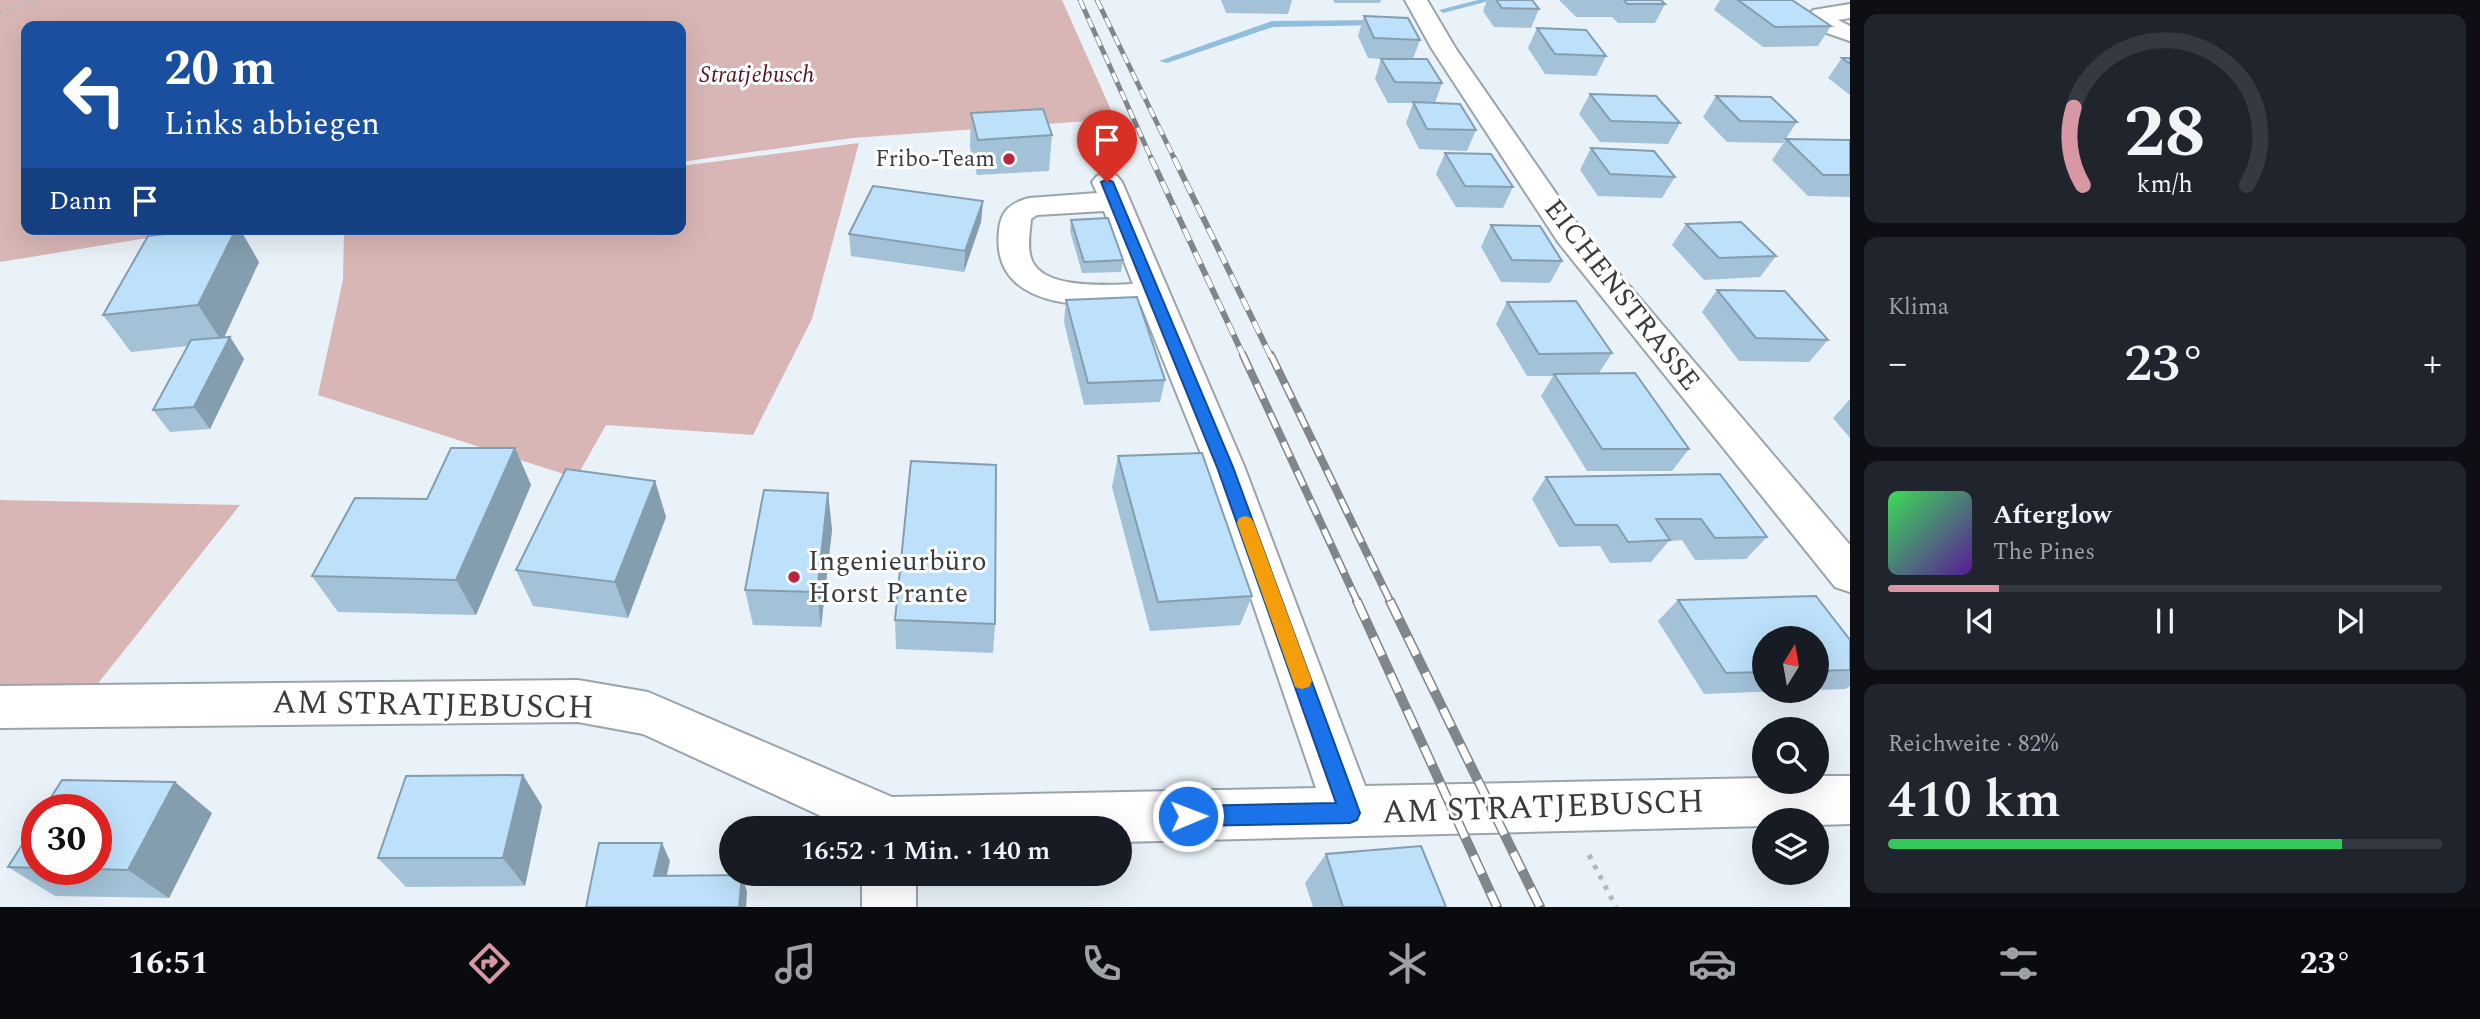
<!DOCTYPE html>
<html lang="de">
<head>
<meta charset="utf-8">
<style>
	body { margin:0; font-family:Spectral,serif; background:#20242c; color:#f1f3f6; height:100vh; display:flex; flex-direction:column; font-size:26px; white-space:nowrap }
	* { box-sizing:border-box; margin:0 }
	p { font-size:23px; color:#9ea1a6 }
	.icon { flex:none; width:38px; height:38px; fill:none; stroke:currentColor; stroke-width:2; stroke-linecap:round; stroke-linejoin:round }
	.map { position:relative; flex:1; overflow:hidden }
	.side { display:flex; flex-direction:column; gap:14px; padding:14px; background:#0d0f14; width:630px }
	.side>* { flex:none }
	.top-card { position:absolute; left:21px; top:21px; width:665px; height:214px; border-radius:14px; box-shadow:0 7px 28px #0002; background:#1a4fa0; color:#fff; overflow:hidden }
	.needle { width:46px; rotate:11deg }
	.buttons { position:absolute; left:1752px; top:626px; display:grid; gap:14px }
	.buttons a { display:grid; place-items:center; width:77px; height:77px; border-radius:50%; background:#171b24; box-shadow:0 7px 28px #0002; font-size:35px }
	.speed { position:absolute; left:21px; top:794px; display:flex; gap:14px; font-size:35px; font-weight:700; text-align:center }
	.speed>* { display:grid; place-content:center; width:91px; height:91px; border-radius:50%; background:#171b24; box-shadow:0 7px 28px #0002; line-height:1 }
	.speed .limit { border:10px solid #d22; background:#fff; color:#111 }
	.pin { position:absolute; display:grid; place-items:center; width:60px; height:60px; color:#fff; margin:-72px -30px; border-radius:50% 50% 50% 0; rotate:-45deg; box-shadow:0 0 7px #0007 }
	.pin .icon { rotate:45deg }
	.me { position:absolute; width:77px; margin:-38px; rotate:89deg; stroke-linejoin:round; filter:drop-shadow(0 0 5px #0008) }
	.turn { display:flex; align-items:center; gap:24px; height:147px; padding:0 28px; font-size:32px }
	.turn .icon { width:91px; height:91px; stroke-width:2.5 }
	.turn b { display:block; font-size:49px; line-height:60px }
	.then { display:flex; align-items:center; height:66px; padding:0 28px; background:#0003; gap:14px; font-size:26px }
	.big { font-size:52px; font-weight:600; line-height:1.1 }
	.side .card { flex:1; display:flex; flex-direction:column; justify-content:center; gap:10px; min-width:0; padding:0 24px; border-radius:14px; background:#20242c }
	.side .dial { align-items:center; gap:0 }
	.dial svg { height:182px; overflow:visible; fill:none; stroke:#363941; stroke-width:7; stroke-linecap:round; text-anchor:middle }
	.dial text { fill:#f1f3f6; stroke:none }
	.song { display:flex; align-items:center; gap:21px }
	.cover { width:84px; height:84px; border-radius:10px; background:linear-gradient(135deg,hsl(130 70% 55%),hsl(270 70% 35%)) }
	.played { height:7px; border-radius:4px; background:linear-gradient(90deg,#d797a5 20%,#363941 20%) }
	.keys { display:flex; justify-content:space-around; direction:ltr }
	.heat { display:flex; justify-content:space-between; align-items:center; font-size:38px; direction:ltr }
	.charge { height:10px; border-radius:5px; background:linear-gradient(90deg,#34c759 82%,#363941 0) }
	.trip { position:absolute; left:719px; top:816px; width:413px; height:70px; border-radius:35px; background:#171b24; box-shadow:0 7px 28px #0002; font-weight:600; line-height:70px; text-align:center }
	.tabs { display:flex; height:112px; justify-content:space-around; align-items:center; background:#090b0e; color:#9ea1a6 }
	.tabs .icon { width:49px; height:49px }
	.tabs .on { color:#d797a5 }
	.tabs b { font-size:32px; color:#f1f3f6 }
	main { display:flex; flex:1; min-height:0 }
	.map>svg:first-child { display:block }
	.green { fill:#d9b6b6 }
	.lines { fill:none; stroke-linecap:round; stroke-linejoin:round }
	.stream { fill:#91bedc; fill-rule:evenodd }
	.minor-casing { stroke:#9ba4a9; stroke-width:4 }
	.path-far1 { stroke:#b2b9be; stroke-width:2.5; stroke-dasharray:2.5 3.5; stroke-linecap:butt }
	.path { stroke:#b2b9be; stroke-width:5; stroke-dasharray:4.5 7; stroke-linecap:butt }
	.minor { fill:#fff; fill-rule:evenodd }
	.rail-far3-casing { stroke:#81868b; stroke-width:5 }
	.rail-far2-casing { stroke:#81868b; stroke-width:6 }
	.rail-far1-casing { stroke:#81868b; stroke-width:8 }
	.rail-casing { stroke:#81868b; stroke-width:10 }
	.rail-far3 { stroke:#fff; stroke-width:3.5; stroke-dasharray:10; stroke-linecap:butt }
	.rail-far2 { stroke:#fff; stroke-width:4.5; stroke-dasharray:13; stroke-linecap:butt }
	.rail-far1 { stroke:#fff; stroke-width:5; stroke-dasharray:16; stroke-linecap:butt }
	.rail { stroke:#fff; stroke-width:7; stroke-dasharray:20; stroke-linecap:butt }
	.wall { fill:#a3c2d7 }
	.shaded-wall { fill:#849eaf }
	.building { fill:#bde1fa; stroke:#849eaf; stroke-width:2 }
	.route { fill:#1a73e8; stroke:#114b97; stroke-width:2 }
	.slow { fill:#f59e0b }
	.poi-dot { fill:#b82741; stroke:#fff; stroke-width:2.5 }
	.labels { text-anchor:middle; dominant-baseline:central; stroke-width:6; stroke-linejoin:round; paint-order:stroke }
	.far-park-label { font-size:23px; font-style:italic; fill:#54131d; stroke:#fff }
	.far-poi-label { font-size:23px; fill:#393c3f; stroke:#fff; text-anchor:end }
	.street-label { font-size:28px; fill:#393c3f; stroke:#fff }
	.poi-label { font-size:28px; fill:#393c3f; stroke:#fff; text-anchor:start }
	.near-street-label { font-size:33px; fill:#393c3f; stroke:#fff }
</style>
</head>
<body>
<main>
<div class="map">
<svg width="1850" height="907" viewBox="0 0 1850 907">
	<rect width="100%" height="100%" fill="#e9f2f8"/>
	<!-- green -->
	<path class="green" d="M0,0h1062l53,119 -263,19 -171,24v-136h-655v203h176l-202,33z
		M859,143l-47,176 -59,116 -147,-10 -30,53 -258,-83 25,-115 1,-51h337v-63z
		M0,500l240,5 -160,201 -80,1z"/>
	<g class="lines">
		<!-- stream -->
		<path class="stream" d="M1478,0h15l-50,13 -4,-3z
			M1381,20l3,1v4l-111,2 -106,36 -8,-2 113,-40z"/>
		<defs>
			<path id="minor" d="M1405,0h22l29,49 124,179 270,317v47l-15,-5 -277,-345 -126,-193z
				M1850,4v14l-12,2 12,6v15l-26,-9 -15,-17 4,-5z
				M1107,173l10,3 5,6 122,284 121,320 399,-8v4h52v-6h34v48l-34,1v-4h-52v5l-644,16v-14h-273l-204,-94 -65,-12 -578,6v-42l578,-6 70,12 244,105 424,-9 -110,-322 -65,-161c-56,2 -151,5 -142,-75 2,-19 11,-27 30,-32l68,-5 -5,-11 5,-6zM1104,211l29,73c-26,1 -92,6 -102,-26 -4,-12 -1,-26 0,-39l6,-4z
				M862,873h54v34h-54z"/>
		</defs>
		<!-- minor casing -->
		<use href="#minor" class="minor-casing"/>
		<!-- path-far1 -->
		<path class="path-far1" d="M0,12l37,-12"/>
		<!-- path -->
		<path class="path" d="M1589,855l27,52"/>
		<!-- minor -->
		<use href="#minor" class="minor"/>
		<defs>
			<path id="rail-far3" d="M1080,0l72,160
				M1097,0l78,160"/>
			<path id="rail-far2" d="M1151,158l93,199
				M1174,158l97,199"/>
			<path id="rail-far1" d="M1243,355l115,248
				M1271,355l120,248"/>
			<path id="rail" d="M1357,601l140,306
				M1390,601l150,306"/>
		</defs>
		<!-- rail-far3 casing -->
		<use href="#rail-far3" class="rail-far3-casing"/>
		<!-- rail-far2 casing -->
		<use href="#rail-far2" class="rail-far2-casing"/>
		<!-- rail-far1 casing -->
		<use href="#rail-far1" class="rail-far1-casing"/>
		<!-- rail casing -->
		<use href="#rail" class="rail-casing"/>
		<!-- rail-far3 -->
		<use href="#rail-far3" class="rail-far3"/>
		<!-- rail-far2 -->
		<use href="#rail-far2" class="rail-far2"/>
		<!-- rail-far1 -->
		<use href="#rail-far1" class="rail-far1"/>
		<!-- rail -->
		<use href="#rail" class="rail"/>
	</g>
	<!-- wall -->
	<path class="wall" d="M1221,0h71l-4,14 -62,-1z
		M1333,0h48l-1,3h-45z
		M1487,0h45l7,9 -8,19 -37,-1 -11,-16z
		M1559,0h102l4,4 -10,19h-37l-6,-6h-36z
		M1720,0h72l39,26 -13,20 -55,1 -49,-37z
		M1364,16l56,24 -7,19 29,24 -7,20 41,27 -9,21 -48,-2 -13,-26 7,-20h-25l-13,-24 6,-20 -13,-1 -10,-22z
		M1537,28l69,28 -10,20 -51,-2 -17,-26z
		M1842,58h8v37l-22,-17z
		M1590,94l90,29 -12,21 -68,-2 -21,-28z
		M1716,96l81,26 -14,21 -56,-1 -24,-25z
		M971,113l81,22 -3,36 -72,4 -7,-27z
		M1786,139l64,1v57l-42,-1 -36,-36z
		M1591,148l84,29 -13,21 -64,-2 -18,-26z
		M1445,153l68,34 -10,21 -47,-1 -20,-33z
		M983,201l-2,21 -17,50 -113,-16 -2,-22z
		M1071,220l52,40 -2,12 -39,1 -12,-42z
		M1686,224l90,32 -16,21 -56,3 -32,-35z
		M1491,225l71,36 -12,22 -49,-1 -20,-35z
		M259,262l-35,75h6l14,22 -34,70 -40,3 -17,-22 35,-64 -57,6 -28,-37z
		M1717,290l111,50 -19,22 -70,-1 -37,-49z
		M1066,300l99,80 -5,22 -76,3 -20,-83z
		M1507,302l105,51 -13,20 90,76 -17,22h-85l-46,-75 12,-20h-26l-31,-52z
		M1850,399v39l-17,-20z
		M515,448l16,37 -55,130 -138,-3 -26,-36z
		M1118,456l134,140 -12,29 -90,6 -38,-144z
		M1546,477l221,60 -21,22 -51,1 -13,-20 -13,1 -18,21 -41,1 -10,-17 -41,1 -27,-48z
		M655,481l11,36 -38,101 -95,-12 -17,-36z
		M828,493l4,37 -11,97 -68,-2 -8,-35z
		M1678,600l172,40v46l-4,3 -30,1v-51h-52v52h19l-79,3 -46,-73z
		M895,620l100,4 -2,29 -97,-4z
		M523,775l19,31 -17,80 -119,1 -28,-29z
		M96,810l116,3 -43,85 -114,-2 -47,-29 29,-46v49h59z
		M1326,854l120,53h-133l-8,-24z"/>
	<!-- shaded-wall -->
	<path class="shaded-wall" d="M983,201l-2,21 -17,50 1,-21z
		M236,229h4l19,33 -37,80 -24,-37z
		M230,337l14,22 -34,70 -16,-22z
		M515,448l16,37 -55,130 -20,-35z
		M655,481l11,36 -38,101 -13,-36z
		M828,493l4,37 -11,97 -4,-35z
		M523,775l19,31 -17,80 -22,-28z
		M175,782l37,31 -43,85 -41,-28z
		M662,843l8,18 -7,32 -9,-17z
		M742,875l5,17 -1,15h-7z"/>
	<!-- building -->
	<path class="building" d="M1496,0h36l7,9 -37,-1z
		M1624,0h37l4,4h-38z
		M1738,0h54l39,26 -56,1z
		M1364,16l44,2 12,22 -46,-2z
		M1537,28l49,2 20,26 -51,-2z
		M1842,58h8v6z
		M1381,59h46l15,24 -47,-1z
		M1590,94l66,2 24,27 -69,-2z
		M1716,96l55,1 26,25 -57,-1z
		M1413,102l47,2 16,26 -49,-1z
		M1043,109l9,26 -74,5 -7,-27z
		M1786,139l64,1v35h-27z
		M1591,148l63,3 21,26 -65,-3z
		M1445,153l46,1 22,33 -48,-1z
		M873,186l110,15 -18,50 -116,-17z
		M1108,218l15,42 -39,2 -13,-42z
		M1741,222l35,34 -57,2 -33,-34z
		M1491,225l49,1 22,35 -50,-1z
		M209,229h27l-38,76 -95,10 45,-79z
		M1717,290l68,1 43,49 -72,-2z
		M1137,297l28,83 -77,3 -22,-83z
		M1576,301l36,52 -73,1 -32,-52z
		M230,337l-36,70 -41,3 38,-70z
		M1635,373l54,76h-87l-48,-75z
		M451,448h64l-59,132 -144,-4 43,-78 72,1z
		M1202,453l50,143 -94,6 -40,-146z
		M911,461l85,4 -1,159 -100,-4z
		M566,469l89,12 -40,101 -99,-12z
		M1720,474l47,63 -52,1 -14,-19h-45l14,21 -42,2 -11,-17h-42l-29,-48z
		M764,490l64,3 -11,99 -72,-2z
		M1816,596l34,44v30l-34,1v-32h-52v33l-38,1 -48,-73z
		M523,775l-20,83h-125l28,-82z
		M62,780l113,2 -47,88 -32,-1v-59h-53z
		M37,821v47l-29,-1z
		M599,843h63l-8,33 88,-1 -3,32h-153z
		M1421,846l25,61h-103l-17,-53z"/>
	<!-- route -->
	<path class="route" d="M1107,179l6,3 120,285 127,346 -3,7 -7,3 -162,3 -8,-3 -3,-7 3,-7 8,-3 148,-3 -119,-336 -116,-285z"/>
	<!-- slow -->
	<path class="slow" d="M1245,516l6,2 3,5 58,158 -3,6 -7,2 -7,-2 -2,-6 -56,-158 2,-5z"/>
	<!-- markers -->
	<g class="poi-dot">
		<circle cx="1009" cy="159" r="7"/>
		<circle cx="794" cy="577" r="7"/>
	</g>
	<g class="labels">
		<!-- far-park labels -->
		<g class="far-park-label">
			<text x="757" y="75">Stratjebusch</text>
		</g>
		<!-- far-poi labels -->
		<g class="far-poi-label">
			<text x="995" y="159">Fribo-Team</text>
		</g>
		<!-- street labels -->
		<g class="street-label">
			<text transform="translate(1622 295) rotate(52)">EICHENSTRASSE</text>
		</g>
		<!-- poi labels -->
		<g class="poi-label">
			<text x="808" y="561">Ingenieurbüro<tspan x="808" dy="32">Horst Prante</tspan></text>
		</g>
		<!-- near-street labels -->
		<g class="near-street-label">
			<text transform="translate(433 705) rotate(1)">AM STRATJEBUSCH</text>
			<text transform="translate(1543 807) rotate(-2)">AM STRATJEBUSCH</text>
		</g>
	</g>
</svg>
<div class="buttons">
<a><svg class="needle" viewBox="-14 -14 28 28"><path d="M0-13l5 13h-10z" fill="#e53935"/><path d="M0 13l5-13h-10z" fill="#9ea1a6"/></svg></a>
<a><svg class="icon" aria-label="search" viewBox="0 0 24 24"><circle cx="10" cy="10" r="6"/><path d="M15 15l6 6"/></svg></a>
<a><svg class="icon" aria-label="layers" viewBox="0 0 24 24"><path d="M12 4l9 5-9 5-9-5zM3 14l9 5 9-5"/></svg></a>
</div>
<div class="speed"><div class="limit">30</div></div>
<div class="pin" style="left:1107px;top:182px;background:#d93025"><svg class="icon" aria-label="arrive" viewBox="0 0 24 24"><path d="M6 21V4h12l-3 4 3 4H6"/></svg></div>
<svg class="me" style="left:1188px;top:816px" viewBox="-20 -20 40 40"><circle r="17" fill="#1a73e8" stroke="#fff" stroke-width="3"/><path d="M0-11L8 9 0 5-8 9z" fill="#fff"/></svg>
<div class="trip">16:52 · 1 Min. · 140 m</div>
<div class="top-card">
<div class="turn"><svg class="icon" aria-label="left" viewBox="0 0 24 24"><path d="M17 20v-9H6M10 6l-5 5 5 5"/></svg><div><b>20 m</b>Links abbiegen</div></div>
<div class="then">Dann<svg class="icon" aria-label="arrive" viewBox="0 0 24 24"><path d="M6 21V4h12l-3 4 3 4H6"/></svg></div>
</div>
</div>
<section class="side">
<div class="card dial"><svg viewBox="0 0 100 80">
<path d="M14 69A42 42 0 1 1 86 69"/>
<path d="M14 69A42 42 0 0 1 10 35" stroke="#d797a5"/>
<text x="50" y="56" font-size="32" font-weight="700">28</text>
<text x="50" y="72" font-size="11">km/h</text>
</svg></div>
<div class="card"><p>Klima</p>
<div class="heat"><a>−</a><b class="big">23°</b><a>+</a></div>
</div>
<div class="card">
<div class="song"><i class="cover"></i><div><b>Afterglow</b><p>The Pines</p></div></div>
<div class="played"></div>
<div class="keys"><svg class="icon" aria-label="previous" viewBox="0 0 24 24"><path d="M18 5L8 12l10 7zM5 5v14"/></svg><svg class="icon" aria-label="pause" viewBox="0 0 24 24"><path d="M8 5v14M16 5v14"/></svg><svg class="icon" aria-label="next" viewBox="0 0 24 24"><path d="M6 5l10 7-10 7zM19 5v14"/></svg></div>
</div>
<div class="card"><p>Reichweite · 82%</p><b class="big">410 km</b><div class="charge"></div></div>
</section>
</main>
<nav class="tabs">
<b>16:51</b>
<svg class="icon on" aria-label="directions" viewBox="0 0 24 24"><path d="M12 3l9 9-9 9-9-9zM9 14v-3h6M13 9l2 2-2 2"/></svg>
<svg class="icon" aria-label="music" viewBox="0 0 24 24"><path d="M9 18V5l10-2v13"/><circle cx="6" cy="18" r="3"/><circle cx="16" cy="16" r="3"/></svg>
<svg class="icon" aria-label="phone" viewBox="0 0 24 24"><path d="M5 4h4l2 5-3 2q2 4 5 5l2-3 5 2v4C11 20 4 13 5 4z"/></svg>
<svg class="icon" aria-label="climate" viewBox="0 0 24 24"><path d="M12 3v18M4 7l16 10M4 17L20 7"/></svg>
<svg class="icon" aria-label="car" viewBox="0 0 24 24"><path d="M5 17H2v-5l4-1 3-4h7l3 4 3 1v5h-3M9 17h6M6 11h13"/><circle cx="7" cy="17" r="2"/><circle cx="17" cy="17" r="2"/></svg>
<svg class="icon" aria-label="filters" viewBox="0 0 24 24"><path d="M4 7h16M4 17h16"/><circle cx="9" cy="7" r="2"/><circle cx="15" cy="17" r="2"/></svg>
<b>23°</b>
</nav>
</body>
</html>
